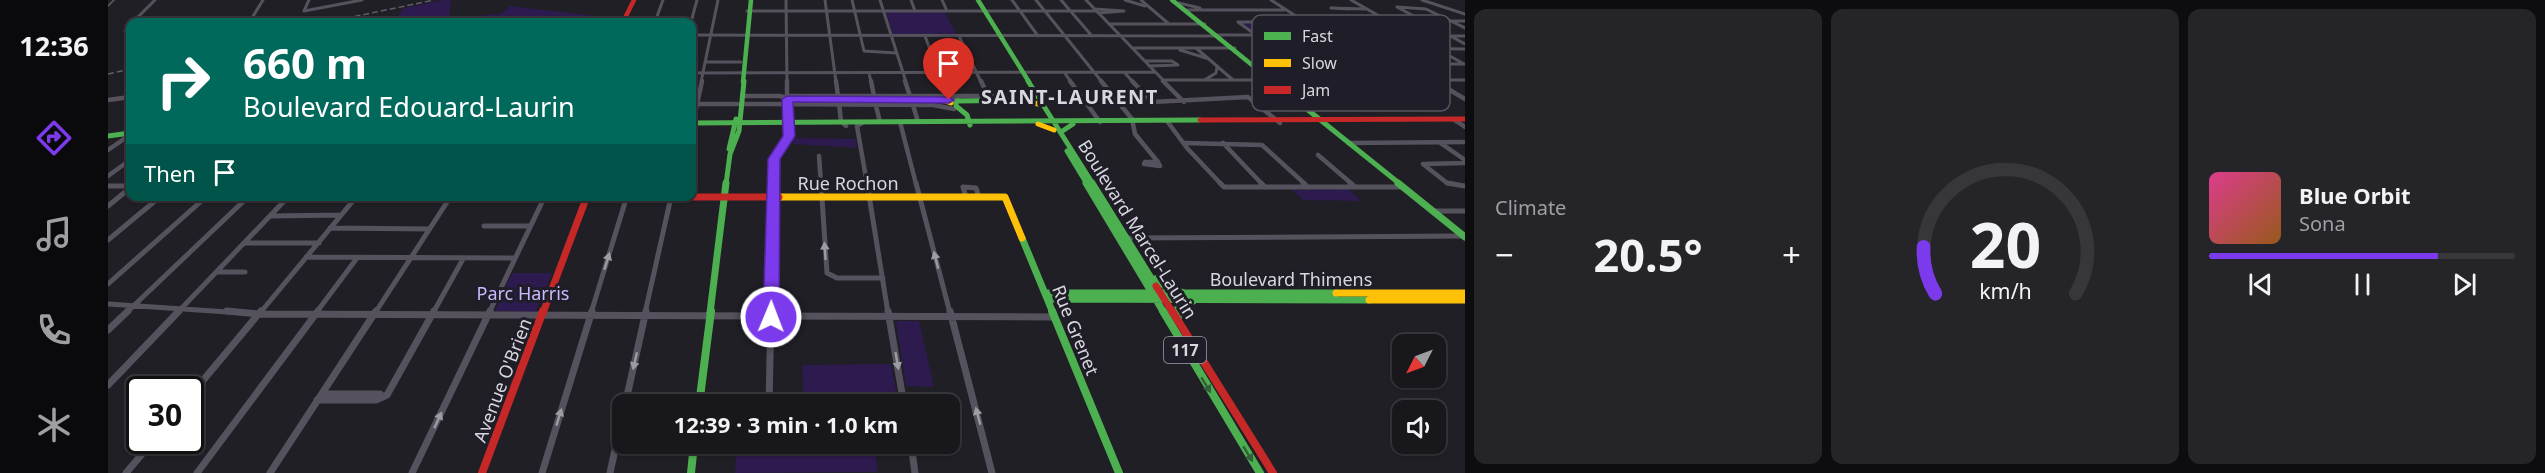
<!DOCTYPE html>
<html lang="en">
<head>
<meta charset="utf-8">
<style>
	body { margin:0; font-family:"Noto Sans",sans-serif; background:#252429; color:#f1f3f6; height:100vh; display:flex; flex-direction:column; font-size:22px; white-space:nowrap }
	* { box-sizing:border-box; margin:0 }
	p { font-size:20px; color:#9f9fa3 }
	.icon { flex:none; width:33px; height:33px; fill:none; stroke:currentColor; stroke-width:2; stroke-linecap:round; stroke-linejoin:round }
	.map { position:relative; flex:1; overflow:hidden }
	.details { display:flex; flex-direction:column; gap:9px; padding:9px; background:#0d0d0f; width:1080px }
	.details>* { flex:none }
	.banner { position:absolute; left:18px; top:18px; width:570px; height:183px; border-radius:12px; box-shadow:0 2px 4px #0004,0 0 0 2px #36363b; background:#00695c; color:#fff; overflow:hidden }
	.needle { width:39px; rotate:228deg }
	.tools { position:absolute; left:1284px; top:334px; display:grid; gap:12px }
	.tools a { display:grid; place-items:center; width:54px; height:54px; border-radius:12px; background:#18171c; box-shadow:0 2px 4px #0004,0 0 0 2px #36363b; font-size:30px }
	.speed { position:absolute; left:18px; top:376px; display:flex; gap:12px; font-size:30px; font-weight:700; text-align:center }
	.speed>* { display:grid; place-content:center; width:78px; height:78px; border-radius:50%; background:#18171c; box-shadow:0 2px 4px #0004,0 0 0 2px #36363b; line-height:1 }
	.speed .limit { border:3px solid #111; border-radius:9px; background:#fff; color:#111 }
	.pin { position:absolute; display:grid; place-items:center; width:51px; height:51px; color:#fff; margin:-62px -26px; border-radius:50% 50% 50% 0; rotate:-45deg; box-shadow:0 0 6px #0007 }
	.pin .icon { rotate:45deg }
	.me { position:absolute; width:66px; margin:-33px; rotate:1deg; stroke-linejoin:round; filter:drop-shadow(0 0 4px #0008) }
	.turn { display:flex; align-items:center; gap:21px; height:126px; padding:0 18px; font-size:27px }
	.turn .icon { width:78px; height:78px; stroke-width:2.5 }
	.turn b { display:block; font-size:42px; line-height:51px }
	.then { display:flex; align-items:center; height:57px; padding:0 18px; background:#0003; gap:12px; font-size:22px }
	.big { font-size:45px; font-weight:700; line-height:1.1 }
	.details .tile { flex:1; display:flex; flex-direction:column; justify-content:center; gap:9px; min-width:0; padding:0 21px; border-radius:12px; background:#252429 }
	.details .dial { align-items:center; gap:0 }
	.dial svg { height:156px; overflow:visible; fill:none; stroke:#36363b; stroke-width:7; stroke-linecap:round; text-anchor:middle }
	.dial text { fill:#f1f3f6; stroke:none }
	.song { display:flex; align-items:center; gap:18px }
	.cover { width:72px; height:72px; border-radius:9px; background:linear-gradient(135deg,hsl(330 70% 55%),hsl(30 70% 35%)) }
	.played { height:6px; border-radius:3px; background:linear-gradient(90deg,#7c3aed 75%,#36363b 75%) }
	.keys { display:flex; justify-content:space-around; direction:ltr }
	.heat { display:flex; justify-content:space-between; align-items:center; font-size:33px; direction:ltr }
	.details .tiles { flex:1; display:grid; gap:9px; grid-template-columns:repeat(3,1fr) }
	.trip { position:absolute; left:504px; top:394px; width:348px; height:60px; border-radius:12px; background:#18171c; box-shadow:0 2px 4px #0004,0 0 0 2px #36363b; font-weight:700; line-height:60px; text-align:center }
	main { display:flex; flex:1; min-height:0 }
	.menu { display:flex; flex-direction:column; width:108px; justify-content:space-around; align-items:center; background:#0a090b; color:#9f9fa3 }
	.menu .icon { width:42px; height:42px }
	.menu .selected { color:#7c3aed }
	.menu b { font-size:27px; color:#f1f3f6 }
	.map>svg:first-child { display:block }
	.green { fill:#2d1a4e }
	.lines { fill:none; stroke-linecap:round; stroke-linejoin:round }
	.street-far3 { stroke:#55525d; stroke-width:3 }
	.street-far2 { stroke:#55525d; stroke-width:4.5 }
	.street-far1 { stroke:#55525d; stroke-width:5 }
	.street { stroke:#55525d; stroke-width:7 }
	.fast-far3 { stroke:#4caf50; stroke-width:4.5 }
	.fast-far2 { stroke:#4caf50; stroke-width:5 }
	.fast-far1 { stroke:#4caf50; stroke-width:7 }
	.fast { stroke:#4caf50; stroke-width:8 }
	.slow-far1 { stroke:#ffc107; stroke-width:5 }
	.slow { stroke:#ffc107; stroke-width:7 }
	.jam-far3 { stroke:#c62828; stroke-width:4.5 }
	.jam-far2 { stroke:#c62828; stroke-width:5 }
	.jam-far1 { stroke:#c62828; stroke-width:7 }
	.jam { stroke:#c62828; stroke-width:8 }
	.tram { stroke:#605f66; stroke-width:1.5 }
	.rail { stroke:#605f66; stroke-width:1.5; stroke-dasharray:6 3; stroke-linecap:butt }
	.oneway { fill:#9d9ba4 }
	.oneway2 { fill:#335f39 }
	.route { fill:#7c3aed; stroke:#51269a; stroke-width:1.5 }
	.labels { text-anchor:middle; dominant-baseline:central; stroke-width:6; stroke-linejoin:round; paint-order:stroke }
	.shield { fill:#1f1d27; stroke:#a09fa7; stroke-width:1.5 }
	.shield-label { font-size:16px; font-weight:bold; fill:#d8d7de }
	.street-label { font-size:18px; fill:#d8d7de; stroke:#1f1d27 }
	.park-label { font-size:18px; fill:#cbbafb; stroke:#1f1d27 }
	.far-district-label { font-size:20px; font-weight:bold; letter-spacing:1.5px; fill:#d8d7de; stroke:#1f1d27 }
	.key { fill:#1f1d27; stroke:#56555e; stroke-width:1.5 }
	.key-label { font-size:16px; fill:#d8d7de }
</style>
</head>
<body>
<main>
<nav class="menu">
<b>12:36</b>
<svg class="icon selected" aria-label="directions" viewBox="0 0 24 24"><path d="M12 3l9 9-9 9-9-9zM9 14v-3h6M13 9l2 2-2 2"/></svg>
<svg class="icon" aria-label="music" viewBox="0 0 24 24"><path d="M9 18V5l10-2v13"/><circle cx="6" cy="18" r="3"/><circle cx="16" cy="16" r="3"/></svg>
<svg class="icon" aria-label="phone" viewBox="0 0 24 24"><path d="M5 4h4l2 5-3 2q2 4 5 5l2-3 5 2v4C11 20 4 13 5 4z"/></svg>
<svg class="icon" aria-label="climate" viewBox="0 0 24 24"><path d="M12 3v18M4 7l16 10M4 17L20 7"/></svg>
</nav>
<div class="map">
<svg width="1357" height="473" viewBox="0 0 1357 473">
	<rect width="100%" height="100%" fill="#201f25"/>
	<!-- green -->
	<path class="green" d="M335,0h8l-2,18 51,-4 10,-8 86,10 -11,6h-227l39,-5 7,-9z
		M778,12h59l12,23h-64z
		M1133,23h28l31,21v4h-24z
		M685,138l63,1 1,9 -64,-4 2,-3h-3z
		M1240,189l13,12 -58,-1 -11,-10z
		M404,273h40l-16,39 -41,-1z
		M788,321h23l15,66 -28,-1z
		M783,364l6,31 -19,1 -8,6v3h-66l-2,-40z
		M671,444h95l4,28 -143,1 1,-26z"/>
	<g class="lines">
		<!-- street-far3 -->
		<path class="street-far3" d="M201,0l-5,11 58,-11
			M678,0l1,82
			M717,0l11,82
			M744,0l12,51 32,2
			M772,0l26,82
			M803,0l4,11
			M834,0l5,11
			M904,0l26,36
			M928,0l66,82
			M953,0l31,36
			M978,0l79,82
			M1017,0l20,6
			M1033,0l28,24
			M1163,0l73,47 26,10
			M1243,0l113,64
			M1314,0l43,14
			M1071,3l21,5
			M1289,7l68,37
			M1289,7l29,2 39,19
			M987,9l29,2 -26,2
			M1241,9l-18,-1 34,1
			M1076,10h100
			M639,11h350
			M1344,21h13
			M25,22l22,-22
			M106,22l38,-4 11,-18
			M547,22l8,-22
			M583,22l6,-22
			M1130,22l58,42 37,1 14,-6 19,-1 42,6h57
			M1130,22l183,-1
			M1162,22l33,24 -29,3
			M1232,22l36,22 13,4 76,1
			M1001,24h96
			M22,25l-5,6 5,1
			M1300,33l-19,1 25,2
			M584,35l528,1
			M1108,35h36
			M817,36l17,46
			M851,36l22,46
			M1344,36h13
			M1024,48h103
			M1088,48l37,32
			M1072,50l26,8
			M1037,61h27l6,4 -29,1
			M598,62h35
			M1225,65l25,17
			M1301,65l28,17
			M956,72l7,10
			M1016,72l9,10
			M1157,72l22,6
			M584,73l463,-1
			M761,73l2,9
			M1098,79l10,-6 1,-6
			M1280,79l-6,-5 17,6
			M1055,80h302
			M593,82l17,-82
			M1185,82l2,-2"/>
		<!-- street-far2 -->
		<path class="street-far2" d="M679,81v15h217
			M728,81l2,15
			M763,81l3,15
			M797,81l5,15
			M833,81l6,15
			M873,81l7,15
			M962,81l30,41
			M993,81l31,38 3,15 23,28
			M1024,81l20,21 96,-5 32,26
			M1055,81l21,21
			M1248,81l22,15
			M1327,81l30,18
			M1178,88l8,-7
			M634,96h38l9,3
			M1228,96h42l5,3 -42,2 -8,-3z
			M766,98l6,24
			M816,99l34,1
			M0,100l22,-3
			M590,104h39
			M633,104l192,1 21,4
			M731,104l2,17 5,5
			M805,105l5,17
			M1345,119l12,8
			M1059,121l20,27 34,36
			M792,122l16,62
			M585,123l9,-42
			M754,123l-5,3 10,58
			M1331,142l26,18
			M1077,143l77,2 43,39
			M1115,143l39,41
			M1240,143l117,-1
			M0,150l22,-15
			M1210,155l34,29
			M711,156l2,28
			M1037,162h13l2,4 -16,-2z
			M0,176l22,-16
			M665,184l1,-25 15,-23 -2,-37
			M1346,184l-7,-1 -24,-19 42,-1"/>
		<!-- street-far1 -->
		<path class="street-far1" d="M713,183l6,90 10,5h46
			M759,183l21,130
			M808,183l34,130
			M1112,183l4,4h180
			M1153,183l4,4
			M1195,183l5,4
			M1242,183l5,4
			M1339,183l18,3
			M0,186h22
			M290,196l13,4 38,-1
			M858,197l-3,-10 13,1 3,9
			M0,206l22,-18
			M1325,211h32
			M163,216l70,-1
			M376,226h45
			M222,228l99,1
			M1019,238l338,-2
			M0,240l53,-44
			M137,243h74
			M198,257l208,1
			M109,272h28
			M0,284l99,-88
			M0,304l135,9
			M18,313l123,-117
			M69,313l112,-117
			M152,313l97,-117
			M208,313l41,-55
			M267,313l76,-117
			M325,313l30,-54
			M381,313l56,-117
			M483,313l36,-117
			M537,313l26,-116
			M663,313l3,-130"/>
		<!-- street -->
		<path class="street" d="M119,311l32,3 795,3
			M780,311l16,94
			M842,311l42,162
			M0,330l20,-19
			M0,385l71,-74
			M214,394h58l3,3
			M82,396l71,-85
			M209,400h59l11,-5 47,-84
			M517,405l21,-94
			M661,405l2,-94
			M803,444l4,29
			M18,473l27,-32
			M89,473l121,-162
			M162,473l106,-162
			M304,473l78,-162
			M434,473l50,-162
			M502,473l12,-56"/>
		<!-- fast-far3 -->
		<path class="fast-far3" d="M870,0l51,82
			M1064,0l101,82
			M635,82l8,-82"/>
		<!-- fast-far2 -->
		<path class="fast-far2" d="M920,81l65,103
			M1164,81l128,103
			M584,123l508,-3
			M862,125l-3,-10 -11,-9v-5l75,-1
			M953,132l12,-8
			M0,136l22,-3
			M621,149l7,-30
			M959,151l20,33
			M618,184l4,-30 9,-23 5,-50"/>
		<!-- fast-far1 -->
		<path class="fast-far1" d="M978,183l78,130
			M984,183l64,103
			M1290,183l67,54
			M914,238l31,75
			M1047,279l13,9 20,6
			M937,293h291
			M940,299l321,1
			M602,313l16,-130
			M1070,313v-9l15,-3"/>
		<!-- fast -->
		<path class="fast" d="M944,311l67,162
			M1055,311l97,162
			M1070,311v6
			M591,405l12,-94
			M583,473l3,-29"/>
		<!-- slow-far1 -->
		<path class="slow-far1" d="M834,100l9,3
			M918,101l12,3
			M930,124l16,6"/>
		<!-- slow -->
		<path class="slow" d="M671,197h226l17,41
			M1228,293h129
			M1261,300h96"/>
		<!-- jam-far3 -->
		<path class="jam-far3" d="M515,22l11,-22"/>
		<!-- jam-far2 -->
		<path class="jam-far2" d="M1092,120l265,-1"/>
		<!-- jam-far1 -->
		<path class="jam-far1" d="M479,197h192
			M1048,286l17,27
			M435,313l44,-117"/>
		<!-- jam -->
		<path class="jam" d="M1064,311l101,162
			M374,473l61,-162"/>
		<!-- tram -->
		<path class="tram" d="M0,6l6,-6"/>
		<!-- rail -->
		<path class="rail" d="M220,22l106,-22
			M0,74l22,-5"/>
	</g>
	<!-- one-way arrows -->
	<defs><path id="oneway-solid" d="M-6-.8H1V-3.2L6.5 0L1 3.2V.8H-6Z" transform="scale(1.5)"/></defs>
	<g class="oneway">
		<use href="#oneway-solid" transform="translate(717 251) rotate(-94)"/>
		<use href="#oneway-solid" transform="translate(828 260) rotate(-104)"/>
		<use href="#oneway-solid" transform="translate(499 261) rotate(-73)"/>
		<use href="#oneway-solid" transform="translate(527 361) rotate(103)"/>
		<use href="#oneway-solid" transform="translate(789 361) rotate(80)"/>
		<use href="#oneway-solid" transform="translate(870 416) rotate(-105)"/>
		<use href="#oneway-solid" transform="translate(451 417) rotate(-73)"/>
		<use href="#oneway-solid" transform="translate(330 420) rotate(-65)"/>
	</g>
	<g class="oneway2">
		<use href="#oneway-solid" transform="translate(1098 385) rotate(59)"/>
		<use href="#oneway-solid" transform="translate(1140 454) rotate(59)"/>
	</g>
	<!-- route -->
	<path class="route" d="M679,96l162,1 5,3 -5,3 -156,-1 2,34 -15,23 -1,158 -8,5 -8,-5 5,-158 15,-23 -1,-37z"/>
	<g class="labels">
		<!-- shield labels -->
		<rect class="shield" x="1056" y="337" width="42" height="26" rx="4.5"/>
		<g class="shield-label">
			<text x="1077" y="350">117</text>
		</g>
		<!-- street labels -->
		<g class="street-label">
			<text x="740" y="183">Rue Rochon</text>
			<text transform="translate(1030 229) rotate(58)">Boulevard Marcel-Laurin</text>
			<text x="1183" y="279">Boulevard Thimens</text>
			<text transform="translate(968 330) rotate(68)">Rue Grenet</text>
			<text transform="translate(394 380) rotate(-69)">Avenue O'Brien</text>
		</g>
		<!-- park labels -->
		<g class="park-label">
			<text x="415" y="293">Parc Harris</text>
		</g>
		<!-- far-district labels -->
		<g class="far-district-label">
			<text x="962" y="96">SAINT-LAURENT</text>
		</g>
	</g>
	<!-- legend -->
	<rect x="1144" y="15" width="198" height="96" rx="9" class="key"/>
	<rect x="1156" y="32" width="27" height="8" fill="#4caf50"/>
	<rect x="1156" y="59" width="27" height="8" fill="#ffc107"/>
	<rect x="1156" y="86" width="27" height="8" fill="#c62828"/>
	<g class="key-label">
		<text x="1194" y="42">Fast</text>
		<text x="1194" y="69">Slow</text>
		<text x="1194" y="96">Jam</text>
	</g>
</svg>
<div class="tools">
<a><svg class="needle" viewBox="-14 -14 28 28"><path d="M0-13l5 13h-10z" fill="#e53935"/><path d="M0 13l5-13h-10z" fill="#9f9fa3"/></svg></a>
<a><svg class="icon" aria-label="sound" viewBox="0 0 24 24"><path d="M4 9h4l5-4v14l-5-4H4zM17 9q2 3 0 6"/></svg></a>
</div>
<div class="speed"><div class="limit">30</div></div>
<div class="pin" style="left:841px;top:100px;background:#d93025"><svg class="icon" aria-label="arrive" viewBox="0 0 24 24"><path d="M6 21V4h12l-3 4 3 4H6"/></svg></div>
<svg class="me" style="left:663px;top:317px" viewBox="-20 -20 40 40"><circle r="17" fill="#7c3aed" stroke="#fff" stroke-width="3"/><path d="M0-11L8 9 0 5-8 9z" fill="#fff"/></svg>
<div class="trip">12:39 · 3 min · 1.0 km</div>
<div class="banner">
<div class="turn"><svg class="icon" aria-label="right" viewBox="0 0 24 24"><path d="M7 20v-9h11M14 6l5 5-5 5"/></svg><div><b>660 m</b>Boulevard Edouard-Laurin</div></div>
<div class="then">Then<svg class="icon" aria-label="arrive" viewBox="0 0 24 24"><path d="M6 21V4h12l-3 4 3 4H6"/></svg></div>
</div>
</div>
<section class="details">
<div class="tiles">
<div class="tile"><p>Climate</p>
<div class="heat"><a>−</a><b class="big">20.5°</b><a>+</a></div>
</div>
<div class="tile dial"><svg viewBox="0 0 100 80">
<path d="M14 69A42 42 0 1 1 86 69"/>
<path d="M14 69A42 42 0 0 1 8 45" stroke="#7c3aed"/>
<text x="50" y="56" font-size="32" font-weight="700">20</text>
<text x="50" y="72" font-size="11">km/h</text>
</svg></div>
<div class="tile">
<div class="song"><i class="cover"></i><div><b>Blue Orbit</b><p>Sona</p></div></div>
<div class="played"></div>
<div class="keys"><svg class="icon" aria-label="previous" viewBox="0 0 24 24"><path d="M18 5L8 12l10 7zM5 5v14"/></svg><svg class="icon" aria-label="pause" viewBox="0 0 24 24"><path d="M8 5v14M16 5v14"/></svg><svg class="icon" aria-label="next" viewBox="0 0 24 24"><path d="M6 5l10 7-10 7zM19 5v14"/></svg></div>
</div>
</div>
</section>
</main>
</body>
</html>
